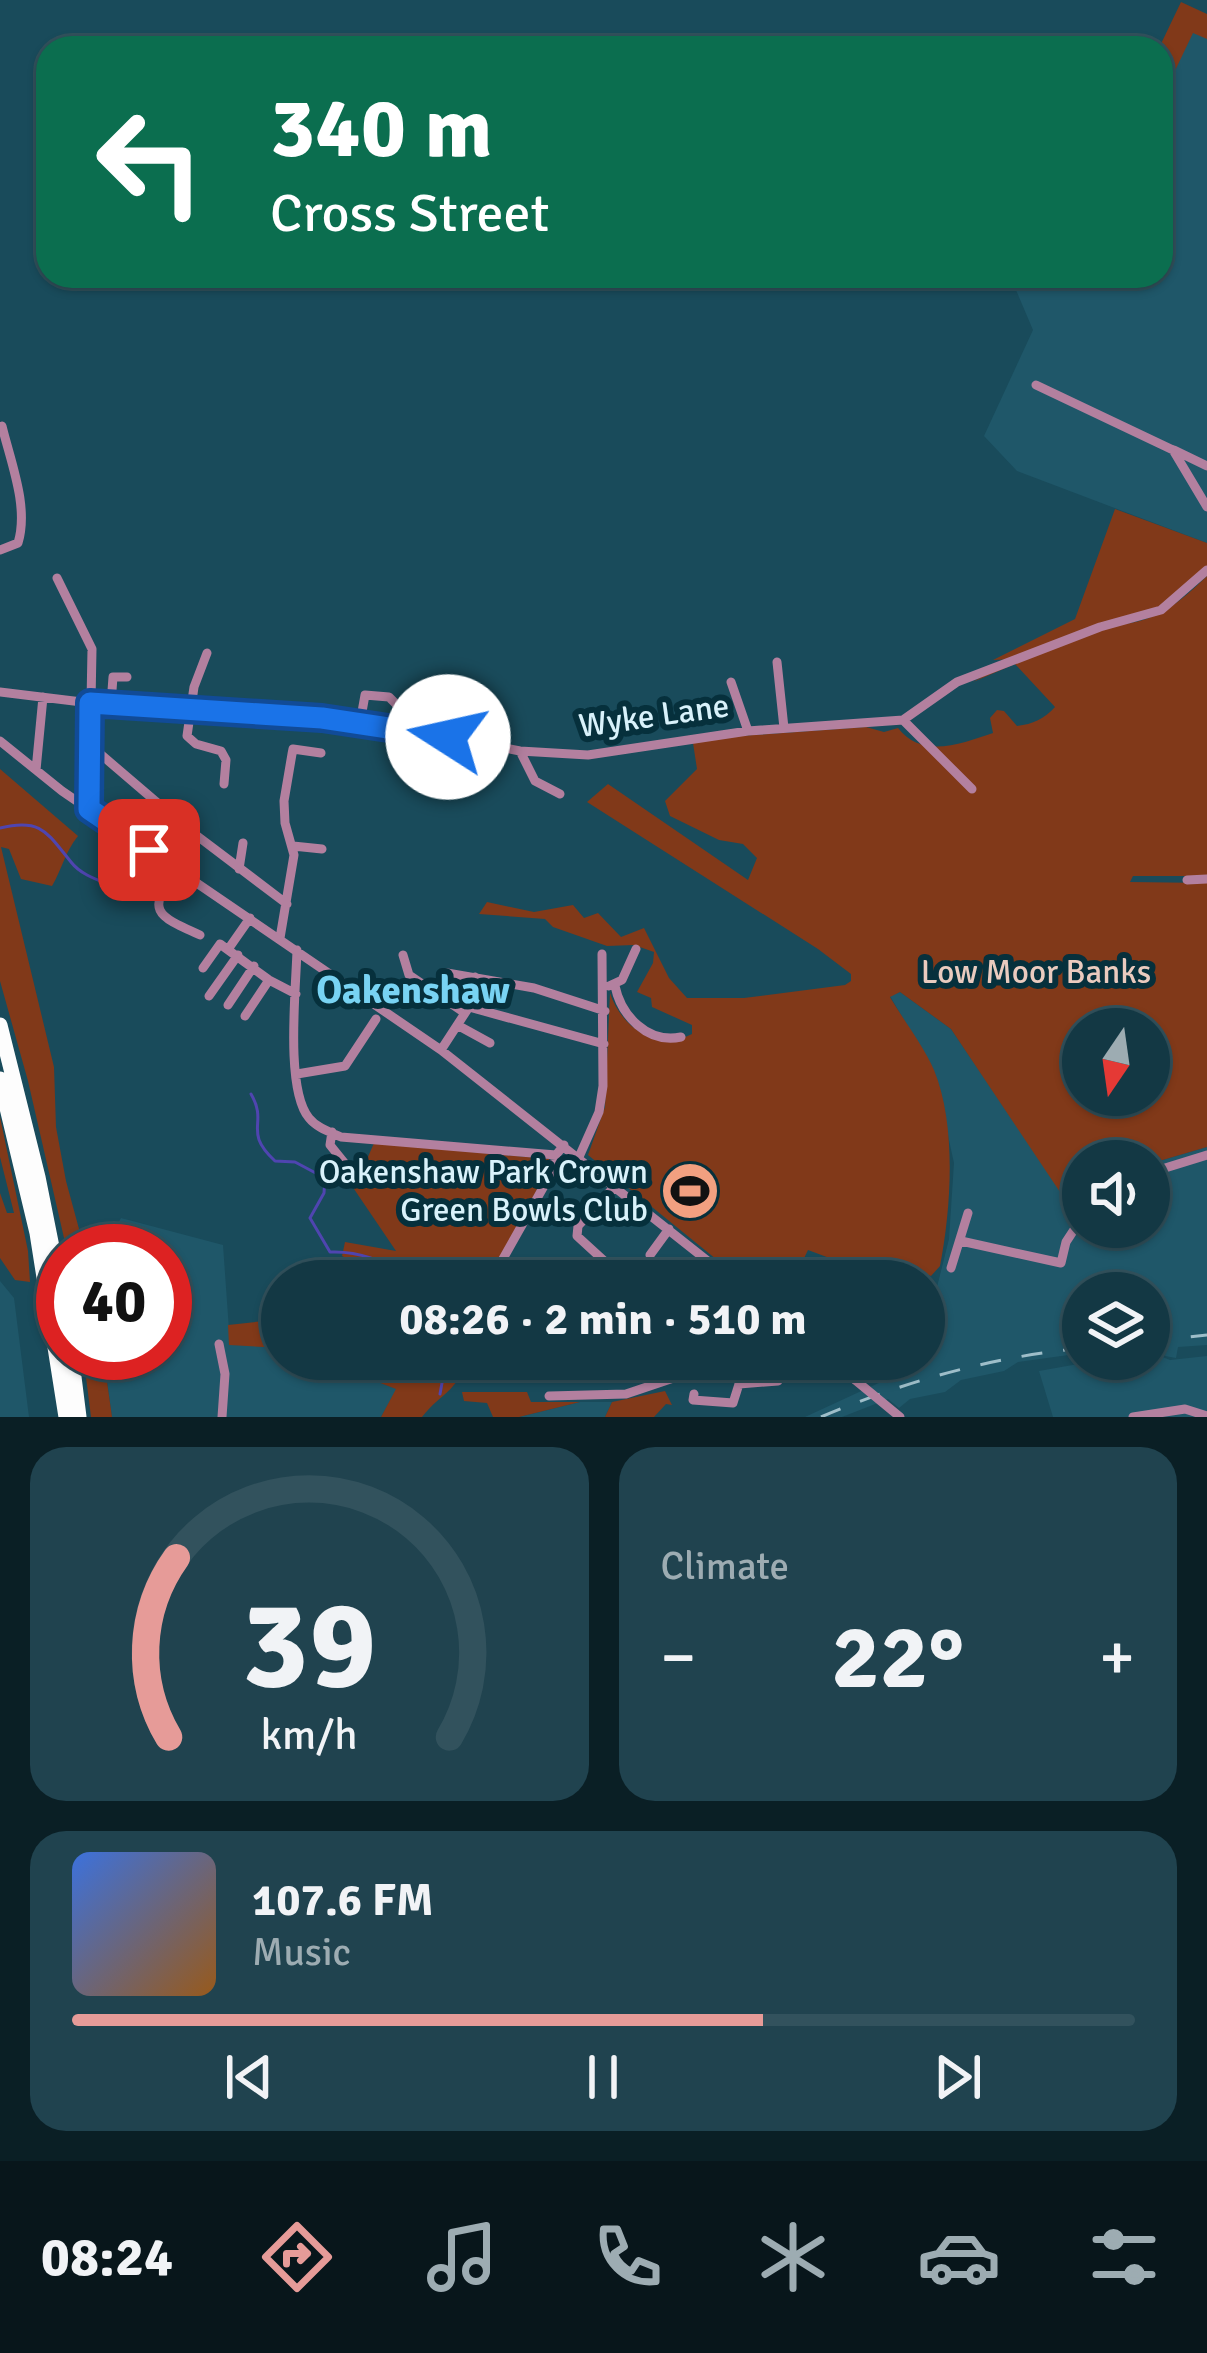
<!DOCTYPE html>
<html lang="en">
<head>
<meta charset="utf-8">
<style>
	body { margin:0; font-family:Signika,sans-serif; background:#20434f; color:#f1f3f6; height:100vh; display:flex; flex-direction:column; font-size:45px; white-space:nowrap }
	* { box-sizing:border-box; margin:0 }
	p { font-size:39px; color:#9dacb2 }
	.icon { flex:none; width:66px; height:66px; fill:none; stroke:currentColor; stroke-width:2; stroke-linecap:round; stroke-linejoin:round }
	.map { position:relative; height:1417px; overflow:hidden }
	.sheet { display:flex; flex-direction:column; gap:30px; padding:30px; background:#0a1f25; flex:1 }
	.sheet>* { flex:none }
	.banner { position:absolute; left:36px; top:36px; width:1137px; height:252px; border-radius:36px; box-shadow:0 3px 9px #0004,0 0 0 3px #32525d; background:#0b6e4f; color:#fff; overflow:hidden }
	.needle { width:78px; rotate:193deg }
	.fabs { position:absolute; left:1062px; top:1008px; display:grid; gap:24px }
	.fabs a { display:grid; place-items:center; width:108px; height:108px; border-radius:50%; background:#133844; box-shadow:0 3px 9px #0004,0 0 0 3px #32525d; font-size:60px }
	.speed { position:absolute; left:36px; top:1224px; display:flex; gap:24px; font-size:60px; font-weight:700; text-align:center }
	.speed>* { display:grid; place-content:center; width:156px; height:156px; border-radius:50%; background:#133844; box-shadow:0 3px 9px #0004,0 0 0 3px #32525d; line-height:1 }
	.speed .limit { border:18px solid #d22; background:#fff; color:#111 }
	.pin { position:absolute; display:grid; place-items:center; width:102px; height:102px; color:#fff; margin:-51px; border-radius:24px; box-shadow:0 6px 18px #0006 }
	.me { position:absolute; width:132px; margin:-66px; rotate:280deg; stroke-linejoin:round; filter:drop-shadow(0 0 9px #0008) }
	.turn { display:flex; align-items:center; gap:42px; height:252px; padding:0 36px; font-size:54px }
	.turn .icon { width:156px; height:156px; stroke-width:2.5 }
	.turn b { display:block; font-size:84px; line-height:102px }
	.big { font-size:90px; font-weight:800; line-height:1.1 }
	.sheet .widget { flex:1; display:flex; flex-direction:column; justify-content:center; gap:18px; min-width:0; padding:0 42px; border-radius:36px; background:#20434f }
	.sheet .dial { align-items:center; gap:0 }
	.dial svg { height:312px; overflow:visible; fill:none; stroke:#32525d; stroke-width:7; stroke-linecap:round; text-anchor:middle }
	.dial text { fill:#f1f3f6; stroke:none }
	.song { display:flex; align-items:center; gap:36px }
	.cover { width:144px; height:144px; border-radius:18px; background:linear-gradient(135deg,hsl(220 70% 55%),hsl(30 70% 35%)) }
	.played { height:12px; border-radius:6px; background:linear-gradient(90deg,#e69b98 65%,#32525d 65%) }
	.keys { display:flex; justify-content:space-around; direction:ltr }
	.heat { display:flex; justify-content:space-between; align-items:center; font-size:66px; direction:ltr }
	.sheet .tiles { flex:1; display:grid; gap:30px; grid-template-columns:1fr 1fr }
	.widget:last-child { grid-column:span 2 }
	.trip { position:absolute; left:261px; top:1260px; width:684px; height:120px; border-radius:60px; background:#133844; box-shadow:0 3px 9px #0004,0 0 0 3px #32525d; font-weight:800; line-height:120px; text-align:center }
	.tab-bar { display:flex; height:192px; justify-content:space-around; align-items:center; background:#08161b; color:#9dacb2 }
	.tab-bar .icon { width:84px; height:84px }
	.tab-bar .on { color:#e69b98 }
	.tab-bar b { font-size:54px; color:#f1f3f6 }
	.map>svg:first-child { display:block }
	.built { fill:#1f5769 }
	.green { fill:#813919; fill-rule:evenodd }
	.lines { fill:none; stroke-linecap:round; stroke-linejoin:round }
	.stream { stroke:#4f45b0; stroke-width:3 }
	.minor { stroke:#b3809f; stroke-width:9 }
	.highway { stroke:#fdfdfd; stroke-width:15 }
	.rail { stroke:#9ebec9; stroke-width:3; stroke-dasharray:21 21; stroke-linecap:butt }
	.minor-bridge { stroke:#b3809f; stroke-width:9 }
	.route-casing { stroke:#114b97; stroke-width:30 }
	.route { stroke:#1a73e8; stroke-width:21 }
	.labels { text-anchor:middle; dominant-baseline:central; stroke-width:12; stroke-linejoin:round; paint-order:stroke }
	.street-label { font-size:33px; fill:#d9f2fb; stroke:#06303c }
	.park-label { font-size:33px; fill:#eacbbf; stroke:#06303c }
	.poi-label { font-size:33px; fill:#d9f2fb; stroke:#06303c; text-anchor:end }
	.quarter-label { font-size:39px; font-weight:bold; fill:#78d3f3; stroke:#06303c }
</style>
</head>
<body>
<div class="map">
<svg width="1207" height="1417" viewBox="0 0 1207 1417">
	<rect width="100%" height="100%" fill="#194b5b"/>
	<!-- built -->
	<path class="built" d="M1207,14v529l-190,-72 -33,-35 49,-106 -23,-54h151l-2,-228z
		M900,992l51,37 122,180 10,-7v25h66v-63l58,-17v198l-29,2 -2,11 -11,-2 1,-8 -17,1v-56h-66v60l-65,9 -14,9 -43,9 -16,12 -35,7 -11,9 -11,-9 -46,18h-37l91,-42 -5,-16h33v-47l10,-13 15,-60 5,-76 -20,-91 -44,-76z
		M121,1218l102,27 7,99 52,4v11h36l79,30 -16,28h-269l-9,-64h62v-102h-62z
		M0,1281l14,17 15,119h-29z
		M1160,1356l10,4 37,-4v61h-154l-14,-46 56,-10z
		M580,1402h32l-7,15h-86z"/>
	<!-- green -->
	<path class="green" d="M1181,2l26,12v25l-14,-6 -32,67 -2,-52z
		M1115,509l92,34v27l-46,40 -43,15c40,-4 61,-22 89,-49v300h-74l-3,6 77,1v264l-58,17v-3h-66v41l-11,8 -121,-181 -51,-37 -10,5c14,24 33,48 44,73 23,56 17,139 6,196l-9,10 -12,-4 -5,9h-23l-83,-31 -15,31h-50l-155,-126 17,-48 5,-114c11,34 47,60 82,41v-9l-40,-18 -1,-9 -14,-6 16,-29 1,-11 -20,-7 -27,1 -54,-19 -8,-8 -66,-5 8,-12 47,10 39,-7 11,13 14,-5 23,24 23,-9 25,50 18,20h57l101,-13 6,-4v-7l-33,-25 -231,-147 21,-18 140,96 9,-22 -14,-14 -24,-4 -49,-24 -5,-15 32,-32 -4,-26 32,-6 141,-10 18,5 14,-4c25,32 64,15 95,5l-3,-15 7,-8 7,1 13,15c16,-2 27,-7 38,-19l-40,-43 -42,18 40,-23 -20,1 82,-41zM1083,1029h66v66h-66z
		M0,769l78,67c-13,16 -16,33 -26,50l-31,-7 -12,-30 -8,-2 53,220 2,60 10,54 19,70h-18l-39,-170 -28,-100z
		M0,1117l28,134 2,31 -15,-2 -15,-22v-65l7,20h7l-14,-56z
		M374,1143l175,16 1,7 -61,111 15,4h-29l1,-15 -48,1 8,14h-39l-8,-10 -26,-5 -21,-10 3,-14 51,9 -42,-62z
		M282,1319v29l-53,-3 -1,-20z
		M83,1353h20l9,64h-21z
		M318,1359h150c-14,36 -25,32 -46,58h-41l15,-28z
		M665,1391l7,14 -6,-1 -12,13h-49l7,-15z
		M462,1392h65l4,10h49l-61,15h-26l-6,-14 -23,-2z"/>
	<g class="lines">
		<!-- stream -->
		<path class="stream" d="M0,828c42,-10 47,5 71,34 10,13 27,18 42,24
			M251,1094c18,31 -9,36 24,67l20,1 30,16 -1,15 -14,25 20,34c24,-1 60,7 72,29
			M440,1359l4,13 -4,22"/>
		<!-- minor -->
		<path class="minor" d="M1036,385l137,65 34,57
			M1174,450l33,16
			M0,550l18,-7c11,-36 -7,-80 -16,-117
			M57,578l35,71 -3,160
			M207,653l-13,34 -7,49 9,8 25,7 5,9 -2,24
			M777,662l7,66
			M731,682l17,49
			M0,692l90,11 232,15 89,11 109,22 68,4 160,-24 155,-11 54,-38 143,-55 61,-17 46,-40
			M111,704l2,-27h14
			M903,720l69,69
			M360,723l5,-28 24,2 7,7
			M0,741l62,50 379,259 292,231
			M91,746l97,83 99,75
			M520,751l15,30 25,13
			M36,770l7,-73
			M130,837l25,-36
			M293,846l29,3
			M168,862l13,-18
			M177,868c-31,43 -22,47 23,67
			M239,869l4,-26
			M1187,880l20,-1
			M280,938l14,-83 -9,-32 -1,-22 8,-47 1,-5 28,4
			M229,948l21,-30
			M297,950c-1,39 -12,139 12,168 8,10 21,14 32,19l215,18 8,-10
			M403,955l6,20 53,36
			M203,968l17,-24 49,36 27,14
			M447,973l87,15 71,23
			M609,986l13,-6 14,-31
			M615,986c6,29 32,58 66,51
			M209,996l29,-41
			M228,1005l26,-39
			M469,1007l135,37
			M245,1016l24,-36
			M459,1026l31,17
			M441,1050l28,-43 6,-30
			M297,1074l48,-8 31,-47
			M332,1132l-2,13 25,31
			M579,1157l20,-45 4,-26 -1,-132
			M1149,1173l58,-18
			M615,1186l-37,40 -1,10 47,43
			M961,1241l100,22 5,-21 17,-26
			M650,1255l19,-26
			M951,1268l17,-55
			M495,1273l58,-103 3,-15
			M589,1280l14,-19
			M219,1344l6,30 -3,43
			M655,1359l9,22
			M737,1359l2,25 39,-3 -2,-16
			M830,1359l24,20
			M848,1359l16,11 7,-6
			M694,1394l-1,6 40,3 6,-19
			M549,1396l77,-2 104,-35
			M1133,1417l52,-8 22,7"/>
		<!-- highway -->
		<path class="highway" d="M0,1025l38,152 25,125
			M0,1079l37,154 29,184
			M71,1353l8,64"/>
		<!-- rail -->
		<path class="rail" d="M1149,1341l58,-6
			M821,1417c85,-36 170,-60 262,-69"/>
		<!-- minor-bridge -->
		<path class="minor-bridge" d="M854,1379l46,38"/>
	</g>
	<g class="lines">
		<defs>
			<path id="route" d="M149,850l-60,-41 1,-106 232,15 126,19"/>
		</defs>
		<!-- route casing -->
		<use href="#route" class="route-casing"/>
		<!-- route -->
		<use href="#route" class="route"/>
	</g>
	<!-- icons -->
	<defs>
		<symbol id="stadium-disc" viewBox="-11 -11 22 22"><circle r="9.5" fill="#f2a080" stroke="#06303c"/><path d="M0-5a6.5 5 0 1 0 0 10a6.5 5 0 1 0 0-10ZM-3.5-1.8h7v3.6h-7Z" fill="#111"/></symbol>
	</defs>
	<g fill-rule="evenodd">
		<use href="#stadium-disc" x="657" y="1158" width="66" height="66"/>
	</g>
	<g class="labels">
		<!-- street labels -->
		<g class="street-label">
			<text transform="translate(654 716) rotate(-8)">Wyke Lane</text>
		</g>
		<!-- park labels -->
		<g class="park-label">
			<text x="1036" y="972">Low Moor Banks</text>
		</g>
		<!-- poi labels -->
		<g class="poi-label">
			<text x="648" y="1172">Oakenshaw Park Crown<tspan x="648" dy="38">Green Bowls Club</tspan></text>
		</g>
		<!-- quarter labels -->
		<g class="quarter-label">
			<text x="413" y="990">Oakenshaw</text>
		</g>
	</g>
</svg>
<div class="fabs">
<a><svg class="needle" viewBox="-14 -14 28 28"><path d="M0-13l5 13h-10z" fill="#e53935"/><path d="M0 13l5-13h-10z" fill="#9dacb2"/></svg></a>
<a><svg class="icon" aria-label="sound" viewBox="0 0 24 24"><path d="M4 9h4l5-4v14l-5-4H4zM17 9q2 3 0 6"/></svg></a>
<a><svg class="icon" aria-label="layers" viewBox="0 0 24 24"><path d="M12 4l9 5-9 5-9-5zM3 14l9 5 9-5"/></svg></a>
</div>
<div class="speed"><div class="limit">40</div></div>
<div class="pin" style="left:149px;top:850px;background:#d93025"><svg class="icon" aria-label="arrive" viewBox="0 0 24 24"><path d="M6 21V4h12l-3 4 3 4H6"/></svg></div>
<svg class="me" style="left:448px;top:737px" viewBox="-20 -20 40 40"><circle r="19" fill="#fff"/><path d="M0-13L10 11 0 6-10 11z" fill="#1a73e8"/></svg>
<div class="trip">08:26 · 2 min · 510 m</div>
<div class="banner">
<div class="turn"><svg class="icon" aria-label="left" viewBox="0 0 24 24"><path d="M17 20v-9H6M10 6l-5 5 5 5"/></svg><div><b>340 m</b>Cross Street</div></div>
</div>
</div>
<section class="sheet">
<div class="tiles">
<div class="widget dial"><svg viewBox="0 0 100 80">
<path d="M14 69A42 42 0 1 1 86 69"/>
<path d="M14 69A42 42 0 0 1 16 23" stroke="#e69b98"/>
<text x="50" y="56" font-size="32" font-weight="700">39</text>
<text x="50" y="72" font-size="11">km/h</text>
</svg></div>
<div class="widget"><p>Climate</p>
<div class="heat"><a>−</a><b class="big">22°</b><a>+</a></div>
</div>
<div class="widget">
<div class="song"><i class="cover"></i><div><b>107.6 FM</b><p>Music</p></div></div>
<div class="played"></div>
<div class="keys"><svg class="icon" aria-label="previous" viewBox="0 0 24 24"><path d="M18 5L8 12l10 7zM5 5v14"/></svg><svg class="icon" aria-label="pause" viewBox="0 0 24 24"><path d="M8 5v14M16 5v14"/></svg><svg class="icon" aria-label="next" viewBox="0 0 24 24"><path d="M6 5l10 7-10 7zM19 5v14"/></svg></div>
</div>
</div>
</section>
<nav class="tab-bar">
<b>08:24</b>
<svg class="icon on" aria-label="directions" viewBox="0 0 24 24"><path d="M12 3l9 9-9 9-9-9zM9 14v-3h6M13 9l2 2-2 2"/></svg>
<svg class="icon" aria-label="music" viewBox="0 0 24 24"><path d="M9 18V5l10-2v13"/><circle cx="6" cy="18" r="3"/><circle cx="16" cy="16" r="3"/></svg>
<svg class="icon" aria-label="phone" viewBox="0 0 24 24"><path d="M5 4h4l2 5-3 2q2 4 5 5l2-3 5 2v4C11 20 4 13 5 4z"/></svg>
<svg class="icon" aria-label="climate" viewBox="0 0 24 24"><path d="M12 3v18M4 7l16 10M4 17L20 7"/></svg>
<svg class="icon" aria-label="car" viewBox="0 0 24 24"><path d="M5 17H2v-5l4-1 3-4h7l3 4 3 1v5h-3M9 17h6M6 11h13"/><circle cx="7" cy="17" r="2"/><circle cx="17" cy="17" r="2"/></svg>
<svg class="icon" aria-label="filters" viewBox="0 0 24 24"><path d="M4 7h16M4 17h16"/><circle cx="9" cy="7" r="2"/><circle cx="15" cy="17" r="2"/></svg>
</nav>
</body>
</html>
